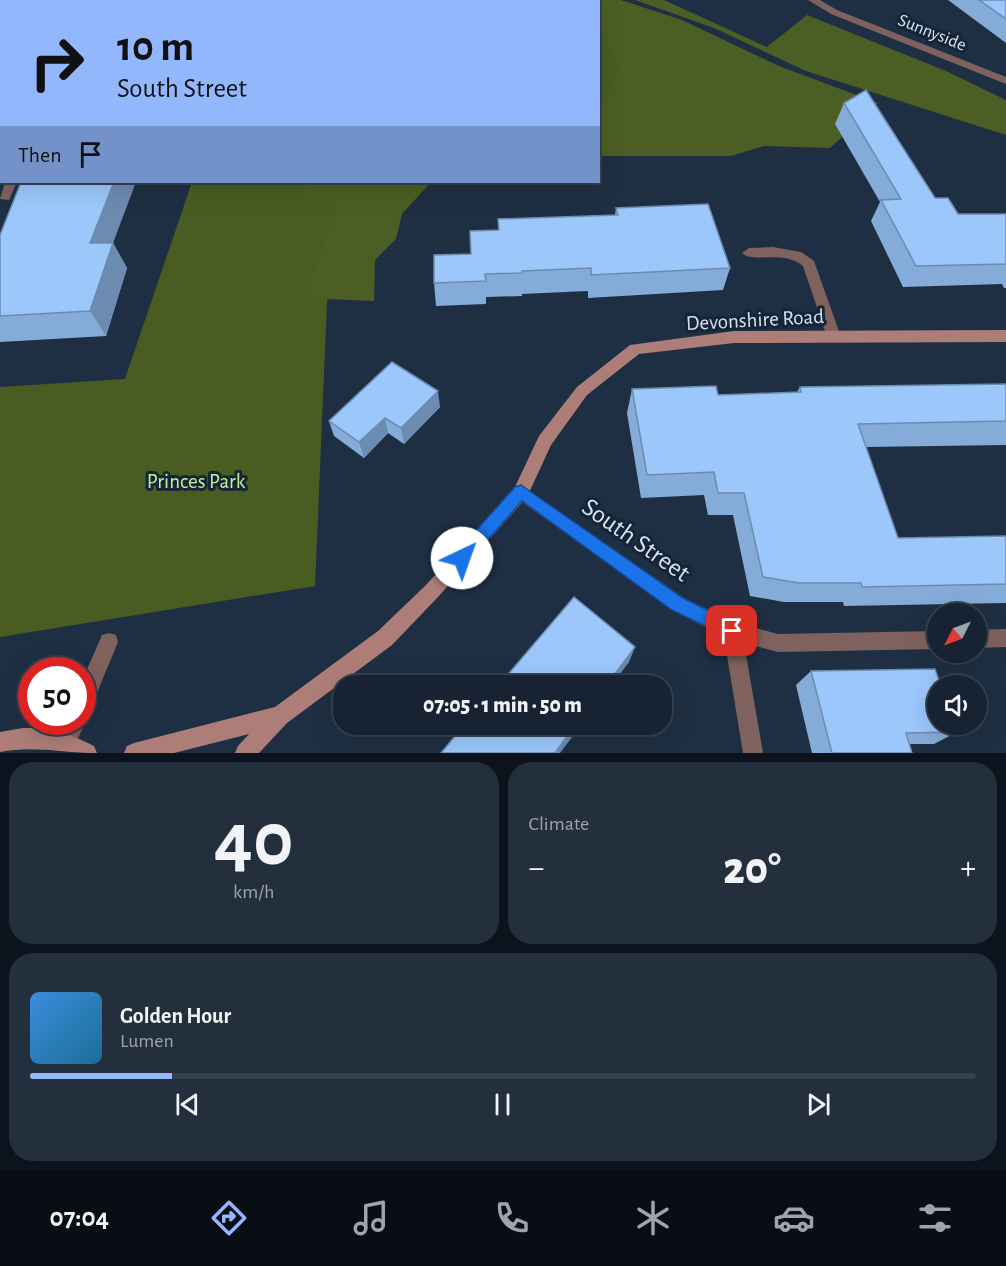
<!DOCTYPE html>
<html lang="en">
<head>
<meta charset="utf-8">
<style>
	body { margin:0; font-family:"Alegreya Sans",sans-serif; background:#242f3e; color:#f1f3f6; height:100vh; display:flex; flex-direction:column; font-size:22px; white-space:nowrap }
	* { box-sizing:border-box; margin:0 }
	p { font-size:20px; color:#9ea4ac }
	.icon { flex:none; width:33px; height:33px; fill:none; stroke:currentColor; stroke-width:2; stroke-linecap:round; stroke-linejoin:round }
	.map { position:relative; height:753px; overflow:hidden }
	.details { display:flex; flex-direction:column; gap:9px; padding:9px; background:#0d131c; flex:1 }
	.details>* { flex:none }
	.banner { position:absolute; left:0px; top:0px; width:600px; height:183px; box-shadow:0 6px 24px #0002,0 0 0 2px #36404d; background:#92b7fd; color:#111; overflow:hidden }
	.needle { width:39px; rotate:228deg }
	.tools { position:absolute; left:927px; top:603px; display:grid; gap:12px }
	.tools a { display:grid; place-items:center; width:60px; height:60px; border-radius:50%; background:#172332; box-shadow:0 6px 24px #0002,0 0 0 2px #36404d; font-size:30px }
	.speed { position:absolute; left:18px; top:657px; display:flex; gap:12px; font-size:30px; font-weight:700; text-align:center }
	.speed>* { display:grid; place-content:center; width:78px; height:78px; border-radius:50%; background:#172332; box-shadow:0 6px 24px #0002,0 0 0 2px #36404d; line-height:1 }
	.speed .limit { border:9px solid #d22; background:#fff; color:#111 }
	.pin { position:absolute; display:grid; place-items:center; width:51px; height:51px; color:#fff; margin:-26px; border-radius:12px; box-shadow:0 3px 9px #0006 }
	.me { position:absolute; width:66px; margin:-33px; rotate:42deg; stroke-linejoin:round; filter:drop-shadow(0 0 4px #0008) }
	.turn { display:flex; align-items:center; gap:21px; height:126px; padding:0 18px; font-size:27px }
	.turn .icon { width:78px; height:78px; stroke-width:2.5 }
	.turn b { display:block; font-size:42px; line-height:51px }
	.then { display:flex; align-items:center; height:57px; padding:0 18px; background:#0003; gap:12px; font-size:22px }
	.big { font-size:45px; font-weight:800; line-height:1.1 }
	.details .widget { flex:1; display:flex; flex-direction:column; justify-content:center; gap:9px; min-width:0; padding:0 21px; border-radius:24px; background:#242f3e }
	.details .dial { align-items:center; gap:0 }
	.dial b { font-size:78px; line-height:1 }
	.song { display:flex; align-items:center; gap:18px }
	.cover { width:72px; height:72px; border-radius:9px; background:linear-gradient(135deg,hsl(210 70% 55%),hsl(200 70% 35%)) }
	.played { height:6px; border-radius:3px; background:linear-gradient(90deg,#92b7fd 15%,#36404d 15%) }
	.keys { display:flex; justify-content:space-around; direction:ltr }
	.heat { display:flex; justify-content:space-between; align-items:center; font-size:33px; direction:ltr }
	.details .tiles { flex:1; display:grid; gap:9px; grid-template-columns:1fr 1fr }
	.widget:last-child { grid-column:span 2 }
	.trip { position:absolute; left:333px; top:675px; width:339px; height:60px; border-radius:24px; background:#172332; box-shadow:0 6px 24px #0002,0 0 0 2px #36404d; font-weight:800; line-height:60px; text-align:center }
	.dock { display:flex; height:96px; justify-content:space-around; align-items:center; background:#090e14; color:#9ea4ac }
	.dock .icon { width:42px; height:42px }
	.dock .current { color:#92b7fd }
	.dock b { font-size:27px; color:#f1f3f6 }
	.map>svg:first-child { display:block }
	.green { fill:#495d22 }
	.forest { fill:#4b5e23 }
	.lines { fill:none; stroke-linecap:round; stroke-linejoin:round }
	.lane { fill:#7f625d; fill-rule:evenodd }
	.street { fill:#7f625d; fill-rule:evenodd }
	.secondary { fill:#ad7e77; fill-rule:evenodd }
	.wall { fill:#85abd8 }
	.shaded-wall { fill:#6c8bb0 }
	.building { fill:#9bc7fb; stroke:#6c8bb0; stroke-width:1.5 }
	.route { fill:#1a73e8; stroke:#114b97; stroke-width:1.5 }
	.labels { text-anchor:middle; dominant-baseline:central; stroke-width:6; stroke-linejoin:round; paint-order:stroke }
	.far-street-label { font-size:18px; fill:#d8e3f0; stroke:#152538 }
	.street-label { font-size:21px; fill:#d8e3f0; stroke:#152538 }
	.park-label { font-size:21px; fill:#cbeb94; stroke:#152538 }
	.near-street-label { font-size:26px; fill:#d8e3f0; stroke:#152538 }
</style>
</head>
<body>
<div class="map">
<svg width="1006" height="753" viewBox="0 0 1006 753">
	<rect width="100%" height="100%" fill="#1f2f43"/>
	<!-- green -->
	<path class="green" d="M238,0h366l106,54 -111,48 -1,-100z
		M192,182h178l-41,73 -14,331 -315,51v-250l125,-8z"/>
	<!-- forest -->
	<path class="forest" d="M531,0h90l61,20 97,46 99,37 -48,45 -66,-2 -33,10h-132v-56l6,-1 15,-32 -21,-35 -1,-30z
		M635,0h29l103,47 40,-32 139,56 60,29v35l-200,-64 -92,-43z
		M315,182h116l-29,32 -6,25 -21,21 -1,41 -71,-3 36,-91 -37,-10z"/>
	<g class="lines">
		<!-- lane -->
		<path class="lane" d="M0,149h2v8h-2z
			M5,182h12l-8,18 -9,-1z
			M773,247l28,5 13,9 27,76 -2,4 -5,2 -7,-6 -24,-71c-20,-17 -51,-2 -61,-13l7,-5z
			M109,633l7,2 2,7 -29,70 -7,3v-34l20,-46z
			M82,716l3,6 -11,26 -7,3 -7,-3 -3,-7 8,-19h17z"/>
		<!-- street -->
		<path class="street" d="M808,0h12l17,10 169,67v7l-175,-70z
			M521,485l163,113 50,24 44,12 160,-3v18l-160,3 -34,-9 19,110h-20l-19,-116 -52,-27 -157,-113 -2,-5 2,-5z
			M1006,629v18l-30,1v-18z"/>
		<!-- secondary -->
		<path class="secondary" d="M20,0h10l-11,2z
			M0,32h2l-2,8z
			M1006,330v12l-272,1 -95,11 -52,41 -36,50 -24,52 -89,100 -46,48 -105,78 -28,30h-24l3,-7 11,-12 -75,19h-50l3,-7 7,-3 141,-36 103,-76 48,-46 89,-98 24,-51 38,-49 53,-42 104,-14z
			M23,728c27,-1 48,6 71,18l3,7c-33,0 -64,-8 -97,-1v-20z"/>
	</g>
	<!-- wall -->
	<path class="wall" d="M948,0h58v43z
		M844,103l91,95 23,16h48v74h-2l-2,-4 -99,3 -32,-66 9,-19 -45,-78z
		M616,208l114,60 -7,22 -135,8v-7l-66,3v2l-36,1v7l-50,2 -2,-23 37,-29 27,-24v-11l117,-4z
		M0,235l113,8 14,25 -21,68 -106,6z
		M1006,384v61l-140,2 32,91 108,-2v67l-162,3 -1,-4h-59l-34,-6 -17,-81h-25l-4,-20 -63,3 -14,-85 5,-24 86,6 79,-3 3,-5z
		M440,407l-36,37 -16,-11 -24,25 -30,-22 -5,-15z
		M811,671l146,61 -23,12h-24l2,9h-100l-16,-68z"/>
	<!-- shaded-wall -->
	<path class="shaded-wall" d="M157,0h17v2h-18z
		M114,182h22l-23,61 14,25 -21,68 -16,-25v-68z
		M438,391l2,16 -36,37 -3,-16z
		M385,418l3,15 -24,25 -5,-16z
		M635,647l-6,15 -18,24h-5z
		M576,724h6l-22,29h-5z"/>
	<!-- building -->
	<path class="building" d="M93,0h64l-1,2h-64z
		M979,0h27v19z
		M866,90l69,108h13l10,16h48v50l-90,2 -35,-66 20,-1 -57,-96z
		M21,182h93l-24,61h23l-23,68 -90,5v-81z
		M708,204l22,64 -139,7v-7l-69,3v2l-37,1 1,7 -52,2v-28l37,-1 -1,-23 29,-1 -1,-11 120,-4 -2,-7z
		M392,362l46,29 -37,37 -16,-10 -26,24 -30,-21z
		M1006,384v37l-148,3 40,114 108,-2v48l-144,3 -1,-4h-62l-36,-6 -19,-84h-26l-4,-21 -67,3 -15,-86 84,-3 2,9 83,-3 -1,-5z
		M574,597l61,50 -29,39h-108z
		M935,669l6,17h-3v38h16l3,8 -51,1 6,20h-80l-21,-82z
		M465,724h111l-21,29h-114z"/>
	<!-- route -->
	<path class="route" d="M521,485l162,113 55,27 3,6 -3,6 -6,2 -60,-29 -150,-109 -55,62 -5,2 -6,-2 -2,-5 2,-5 59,-66z"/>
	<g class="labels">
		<!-- far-street labels -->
		<g class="far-street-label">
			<text transform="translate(932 33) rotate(22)">Sunnyside</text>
		</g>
		<!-- street labels -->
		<g class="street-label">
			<text transform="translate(755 320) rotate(-3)">Devonshire Road</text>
		</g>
		<!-- park labels -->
		<g class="park-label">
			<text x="196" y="481">Princes Park</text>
		</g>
		<!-- near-street labels -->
		<g class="near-street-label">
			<text transform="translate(636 540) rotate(35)">South Street</text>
		</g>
	</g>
</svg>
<div class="tools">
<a><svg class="needle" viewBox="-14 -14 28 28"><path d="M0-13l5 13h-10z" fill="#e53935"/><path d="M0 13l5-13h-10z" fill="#9ea4ac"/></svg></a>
<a><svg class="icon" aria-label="sound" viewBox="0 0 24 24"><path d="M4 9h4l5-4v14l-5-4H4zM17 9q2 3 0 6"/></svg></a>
</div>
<div class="speed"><div class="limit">50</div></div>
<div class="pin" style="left:732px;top:631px;background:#d93025"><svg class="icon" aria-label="arrive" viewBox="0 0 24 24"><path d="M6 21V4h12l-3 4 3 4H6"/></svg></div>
<svg class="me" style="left:462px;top:558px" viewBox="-20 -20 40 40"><circle r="19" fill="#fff"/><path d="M0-13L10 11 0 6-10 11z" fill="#1a73e8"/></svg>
<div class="trip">07:05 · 1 min · 50 m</div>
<div class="banner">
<div class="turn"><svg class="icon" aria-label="right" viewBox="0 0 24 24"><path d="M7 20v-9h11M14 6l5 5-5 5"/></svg><div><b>10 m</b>South Street</div></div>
<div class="then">Then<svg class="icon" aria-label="arrive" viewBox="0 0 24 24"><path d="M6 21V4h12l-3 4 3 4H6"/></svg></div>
</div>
</div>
<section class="details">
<div class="tiles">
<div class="widget dial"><b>40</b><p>km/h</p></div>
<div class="widget"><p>Climate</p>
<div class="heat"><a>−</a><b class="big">20°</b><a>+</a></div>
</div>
<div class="widget">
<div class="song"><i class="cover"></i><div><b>Golden Hour</b><p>Lumen</p></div></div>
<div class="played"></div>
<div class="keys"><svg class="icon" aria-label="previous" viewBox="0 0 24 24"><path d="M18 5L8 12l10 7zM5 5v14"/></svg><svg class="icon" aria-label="pause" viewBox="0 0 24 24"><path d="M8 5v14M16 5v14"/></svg><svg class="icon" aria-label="next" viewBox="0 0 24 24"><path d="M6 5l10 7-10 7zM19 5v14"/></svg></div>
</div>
</div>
</section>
<nav class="dock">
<b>07:04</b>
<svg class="icon current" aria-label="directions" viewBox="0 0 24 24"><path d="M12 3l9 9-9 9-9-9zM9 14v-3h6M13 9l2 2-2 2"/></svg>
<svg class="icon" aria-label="music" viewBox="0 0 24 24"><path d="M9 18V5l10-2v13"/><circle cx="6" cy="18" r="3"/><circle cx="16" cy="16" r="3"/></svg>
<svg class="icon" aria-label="phone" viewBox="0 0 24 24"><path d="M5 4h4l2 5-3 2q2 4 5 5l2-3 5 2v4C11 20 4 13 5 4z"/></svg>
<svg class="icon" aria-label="climate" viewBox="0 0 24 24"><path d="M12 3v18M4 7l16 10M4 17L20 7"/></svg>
<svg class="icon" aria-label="car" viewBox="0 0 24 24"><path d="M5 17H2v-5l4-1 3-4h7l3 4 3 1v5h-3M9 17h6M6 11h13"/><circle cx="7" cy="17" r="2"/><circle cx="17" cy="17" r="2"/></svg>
<svg class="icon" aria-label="filters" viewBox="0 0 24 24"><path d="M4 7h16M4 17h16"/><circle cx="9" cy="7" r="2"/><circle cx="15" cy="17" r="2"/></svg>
</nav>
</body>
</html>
